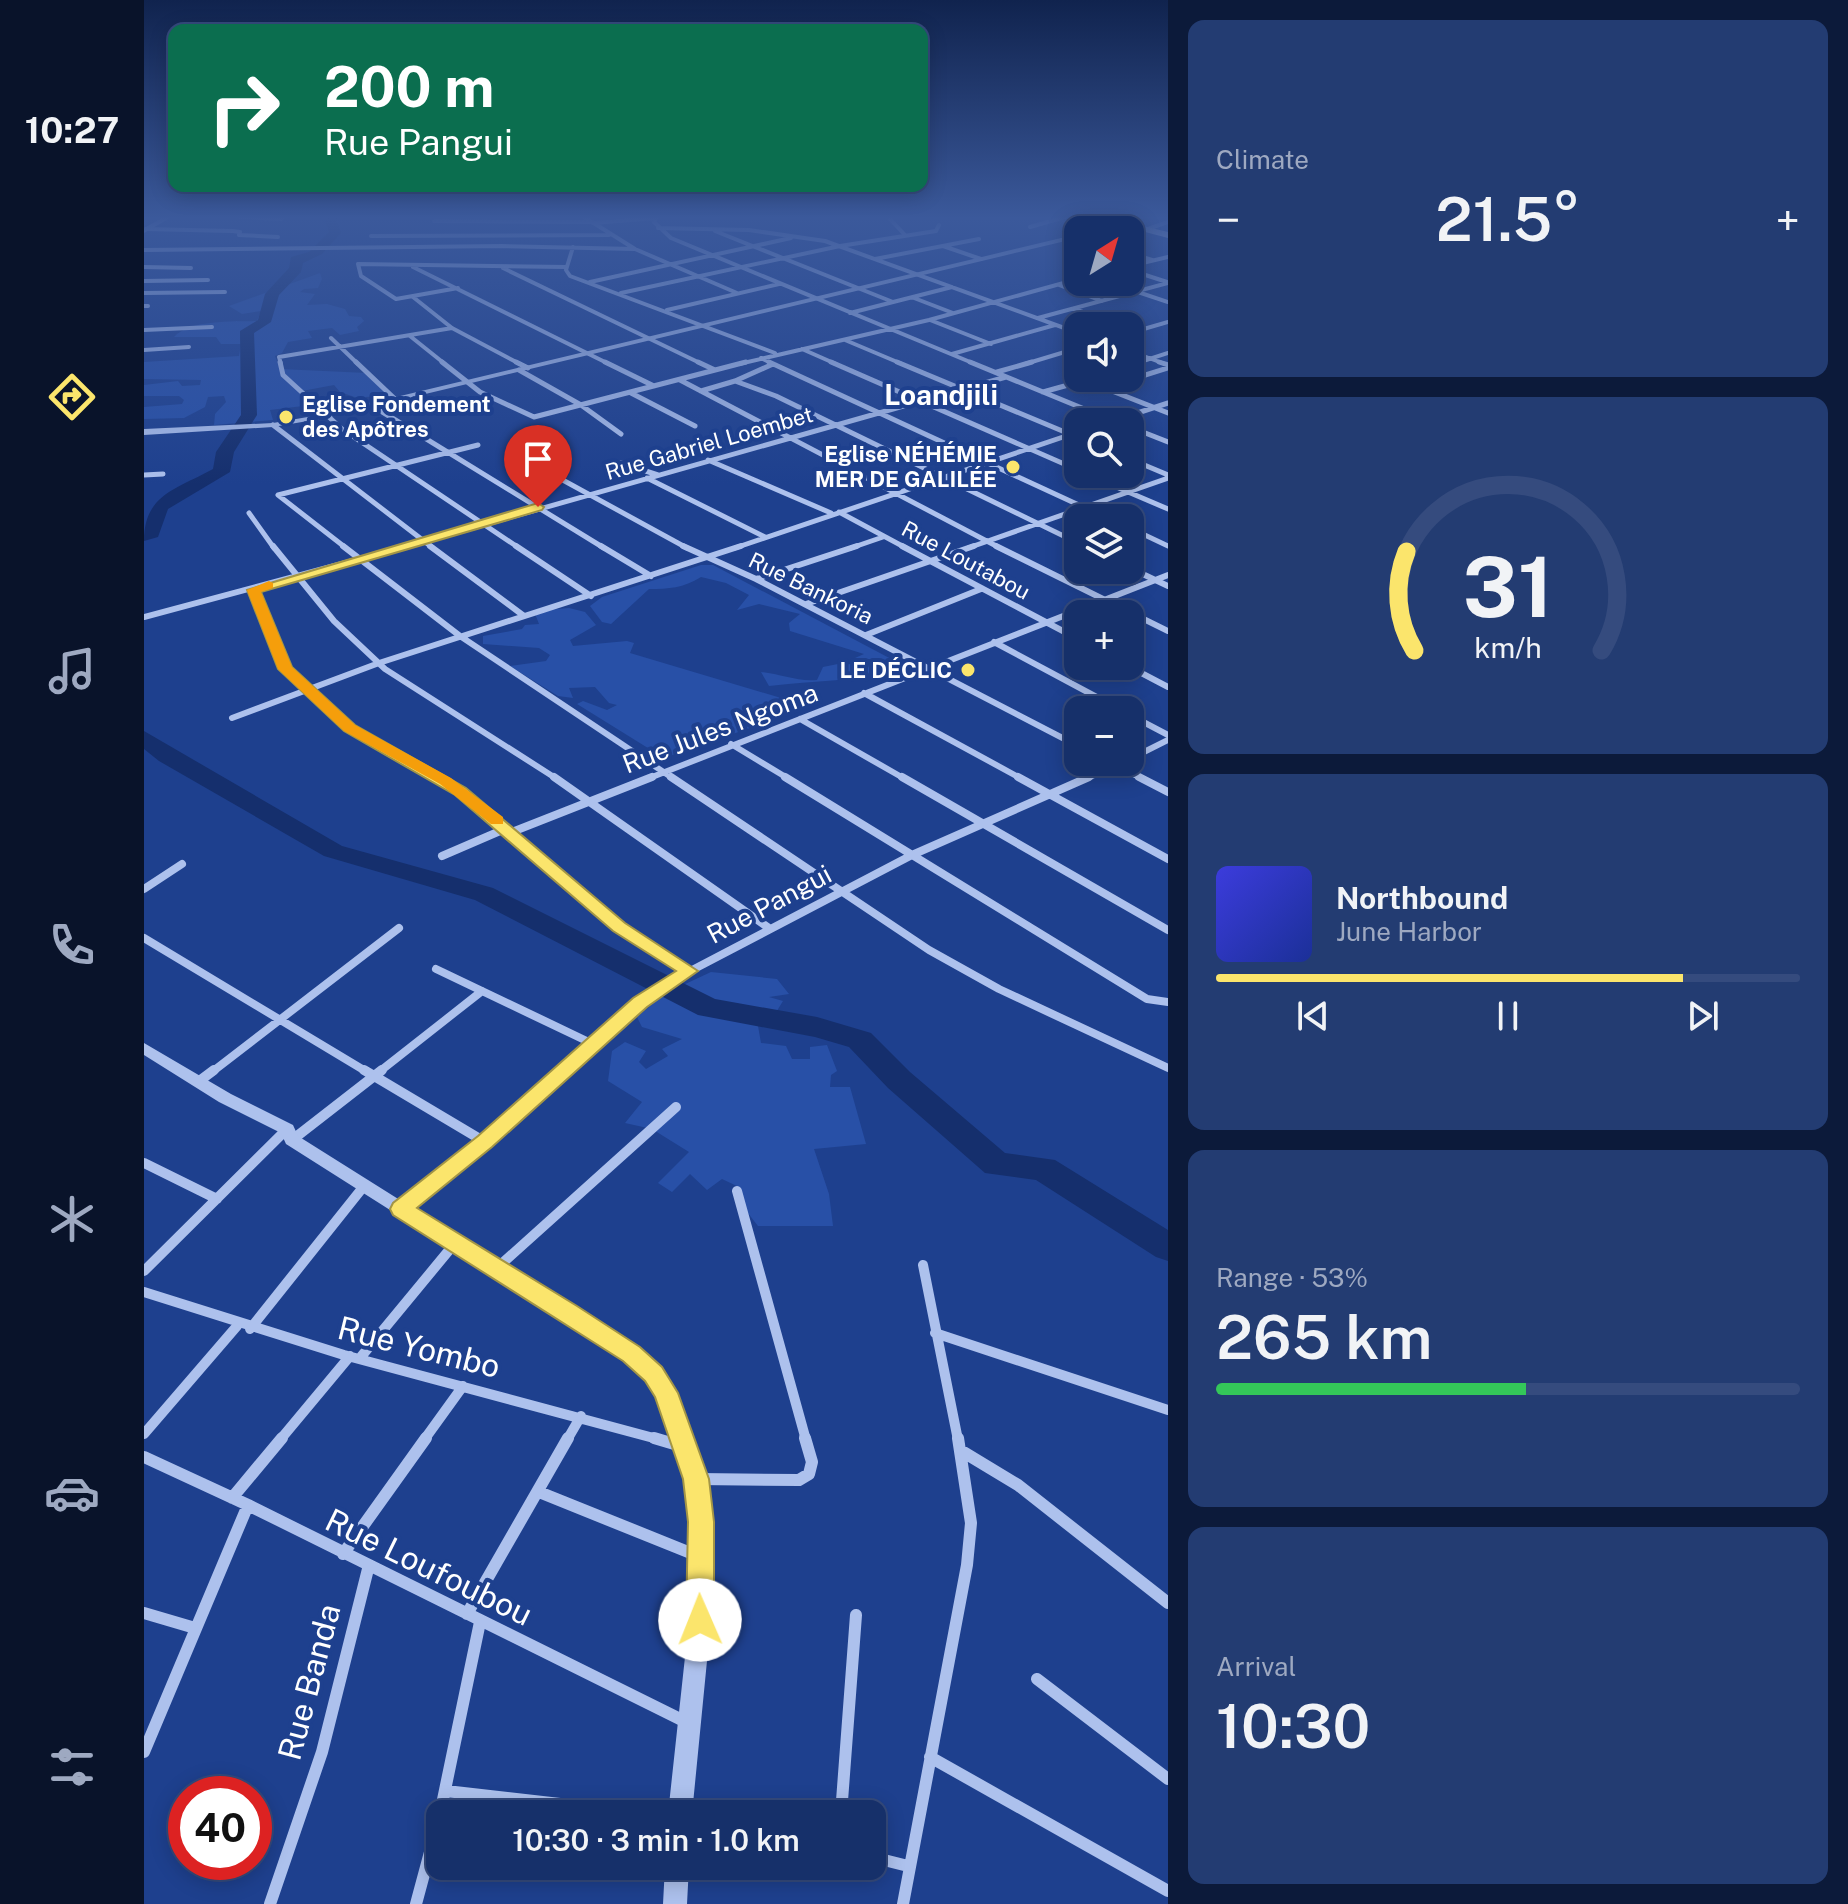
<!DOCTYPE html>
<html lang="en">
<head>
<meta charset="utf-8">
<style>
	body { margin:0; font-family:"Public Sans",sans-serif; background:#233c72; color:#f1f3f6; height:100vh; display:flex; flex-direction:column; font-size:30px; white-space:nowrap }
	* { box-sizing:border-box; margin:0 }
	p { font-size:26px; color:#9ea9c1 }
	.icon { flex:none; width:44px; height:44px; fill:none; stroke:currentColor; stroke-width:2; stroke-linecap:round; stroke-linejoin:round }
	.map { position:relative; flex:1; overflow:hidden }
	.panel { display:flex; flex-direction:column; gap:20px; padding:20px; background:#0c1a3a; width:680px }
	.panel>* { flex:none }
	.guide { position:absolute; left:24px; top:24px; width:760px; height:168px; border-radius:16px; box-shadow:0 4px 20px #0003,0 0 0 2px #354b7e; background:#0b6e4f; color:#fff; overflow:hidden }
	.needle { width:52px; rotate:37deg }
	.tools { position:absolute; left:920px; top:216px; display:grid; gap:16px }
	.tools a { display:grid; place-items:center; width:80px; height:80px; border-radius:16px; background:#16306a; box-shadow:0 4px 20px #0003,0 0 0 2px #354b7e; font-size:40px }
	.speed { position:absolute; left:24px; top:1776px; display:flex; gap:16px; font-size:40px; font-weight:700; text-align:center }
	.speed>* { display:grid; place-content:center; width:104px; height:104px; border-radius:50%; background:#16306a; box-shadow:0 4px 20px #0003,0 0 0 2px #354b7e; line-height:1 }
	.speed .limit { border:12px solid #d22; background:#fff; color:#111 }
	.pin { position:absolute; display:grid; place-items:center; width:68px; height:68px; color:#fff; margin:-82px -34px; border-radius:50% 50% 50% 0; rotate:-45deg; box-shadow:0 0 8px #0007 }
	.pin .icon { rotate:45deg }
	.me { position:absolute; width:88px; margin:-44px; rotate:359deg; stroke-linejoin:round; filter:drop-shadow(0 0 6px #0008) }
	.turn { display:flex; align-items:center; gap:28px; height:168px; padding:0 24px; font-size:36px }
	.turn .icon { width:104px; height:104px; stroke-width:2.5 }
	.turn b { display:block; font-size:56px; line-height:68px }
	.big { font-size:60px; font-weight:600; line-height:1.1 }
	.panel .widget { flex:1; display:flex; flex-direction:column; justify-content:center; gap:12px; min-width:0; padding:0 28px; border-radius:16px; background:#233c72 }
	.panel .dial { align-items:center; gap:0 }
	.dial svg { height:208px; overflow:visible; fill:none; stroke:#354b7e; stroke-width:7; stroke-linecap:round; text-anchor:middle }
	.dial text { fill:#f1f3f6; stroke:none }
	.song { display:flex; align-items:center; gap:24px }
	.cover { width:96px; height:96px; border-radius:12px; background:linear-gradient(135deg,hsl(240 70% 55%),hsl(230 70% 35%)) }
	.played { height:8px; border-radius:4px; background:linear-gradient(90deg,#fbe56c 80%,#354b7e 80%) }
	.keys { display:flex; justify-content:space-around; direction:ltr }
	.heat { display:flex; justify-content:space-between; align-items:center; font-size:44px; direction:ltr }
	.charge { height:12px; border-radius:6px; background:linear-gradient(90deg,#34c759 53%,#354b7e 0) }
	.trip { position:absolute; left:282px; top:1800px; width:460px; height:80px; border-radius:16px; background:#16306a; box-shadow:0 4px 20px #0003,0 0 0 2px #354b7e; font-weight:600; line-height:80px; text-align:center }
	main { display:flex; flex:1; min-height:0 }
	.tab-bar { display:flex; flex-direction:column; width:144px; justify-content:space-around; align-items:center; background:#09132a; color:#9ea9c1 }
	.tab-bar .icon { width:56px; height:56px }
	.tab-bar .active { color:#fbe56c }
	.tab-bar b { font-size:36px; color:#f1f3f6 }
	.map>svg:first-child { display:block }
	.green { fill:#2850a7 }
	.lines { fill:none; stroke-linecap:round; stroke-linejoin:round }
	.river { fill:#152f6d; fill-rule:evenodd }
	.minor-far5 { stroke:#adc1ed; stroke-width:4 }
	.minor-far4 { stroke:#adc1ed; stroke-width:5 }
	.minor-far3 { stroke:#adc1ed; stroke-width:6 }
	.minor-far2 { stroke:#adc1ed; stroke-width:8 }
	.minor-far1 { stroke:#adc1ed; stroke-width:10 }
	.minor { stroke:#adc1ed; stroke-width:12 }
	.tertiary { fill:#adc1ed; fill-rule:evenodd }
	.trunk { fill:#f9faff; fill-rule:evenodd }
	.route { fill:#fbe56c; stroke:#a39546; stroke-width:2 }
	.slow { fill:#f59e0b }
	.poi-dot { fill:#fbe56c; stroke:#1e408e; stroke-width:3 }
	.labels { text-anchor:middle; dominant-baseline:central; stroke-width:8; stroke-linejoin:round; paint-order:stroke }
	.far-poi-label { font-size:22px; font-weight:bold; fill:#fff; stroke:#1e408e; text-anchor:end }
	.far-street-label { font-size:22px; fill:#fff; stroke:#1e408e }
	.street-label { font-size:26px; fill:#fff; stroke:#1e408e }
	.far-district-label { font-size:28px; font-weight:bold; fill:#fff; stroke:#1e408e }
	.near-street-label { font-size:32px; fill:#fff; stroke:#1e408e }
</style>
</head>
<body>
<main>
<nav class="tab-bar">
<b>10:27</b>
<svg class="icon active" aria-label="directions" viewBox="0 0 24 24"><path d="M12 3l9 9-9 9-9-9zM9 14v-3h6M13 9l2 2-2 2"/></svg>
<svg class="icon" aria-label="music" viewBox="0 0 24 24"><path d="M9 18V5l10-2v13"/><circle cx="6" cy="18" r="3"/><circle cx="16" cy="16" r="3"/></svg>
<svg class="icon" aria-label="phone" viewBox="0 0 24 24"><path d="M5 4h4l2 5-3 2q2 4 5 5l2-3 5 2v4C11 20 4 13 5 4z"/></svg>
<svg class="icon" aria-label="climate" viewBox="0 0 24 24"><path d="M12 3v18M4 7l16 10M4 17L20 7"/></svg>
<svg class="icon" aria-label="car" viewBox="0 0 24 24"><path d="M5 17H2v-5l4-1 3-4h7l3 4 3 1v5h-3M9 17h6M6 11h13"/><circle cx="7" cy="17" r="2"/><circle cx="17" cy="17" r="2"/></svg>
<svg class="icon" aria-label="filters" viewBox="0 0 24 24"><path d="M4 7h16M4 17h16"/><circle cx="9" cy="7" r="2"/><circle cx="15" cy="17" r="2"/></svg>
</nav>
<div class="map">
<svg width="1024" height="1904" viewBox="0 0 1024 1904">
	<rect width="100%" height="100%" fill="#1e408e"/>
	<!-- green -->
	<path class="green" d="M176,273l2,6 -4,9 -14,1 -4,3 15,2 -8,11 20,-1 18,5 4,7 12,1 3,4 -7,6 2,4 -19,4 -8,-7 -24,3 4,7 -24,4 -6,11 -7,3 5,13 87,4 24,22 -25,2v4l-26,-9 -6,-7 -32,6 4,10 -3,5 -33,4 3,10 -59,5 1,-11 11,-12 -2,-6 -16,1 -3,10 -21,11 -40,1v-12l38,-3 2,-4 -5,-4h-35v-11l34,-4 4,5 18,-1 1,-5 -57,-1v-17l95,-6 2,-12h-20l-5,-7h-42c17,-18 59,-15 83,-16l4,-10 -19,3 -13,-8z
		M557,565h12l182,96 -40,-3 9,-4 -74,-23 -1,-8 11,-9 -41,-10 -22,6 12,-15 -23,-12 -25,-6c-18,11 -32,12 -52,12l-38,35 -9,-2 -12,-16 12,-9z
		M425,608l16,4 11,13 -26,15 3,6 54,-5 7,2 -4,10 171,51 -3,7 -134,47 -87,-54 6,-3 24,9 10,-5 -8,-2 -14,-16 -26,1 4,10 -15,-2 -48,-30 36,-5 4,-6 -11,-7 -56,-4v-8l39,-7 3,-4 14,-1 -5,-13z
		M694,664l62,1 1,7c-44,8 -87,9 -132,14l-8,-14c19,2 37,10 56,8l6,-13z
		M567,972l66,7 12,15 -20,3 14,4 -11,18 13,3 1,5 -28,-1 3,17 25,3 6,13h18v-12l17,-2 10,26 -6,4 -1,12h20l16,57 -52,5 15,45 4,32h-75l-21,-27 2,-12 -17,-8 -15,11 -17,-16 -18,18 -14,-9 31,-31 -37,-23 -27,-6 17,-21 -34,-21 4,-30 13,-9 21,9 -7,11 7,7 22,-13 -6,-7 20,-10 -40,-12 -5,-10 29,-24z"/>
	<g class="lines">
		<!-- river -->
		<path class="river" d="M180,217h12l5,16 -19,21 -19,9 -2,9 -22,23 -8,27 -17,11 3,82 -23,37 -4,20 -62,37 -10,28 -14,4c0,-47 33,-52 69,-72l3,-17 25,-37 -1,-84 18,-11 7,-26 24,-26 2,-11 18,-5 20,-20z
			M0,731l198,115 151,42 222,111 102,18 54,16 39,39 95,81 50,7 113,70v31l-12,-4 -120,-77 -51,-7 -97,-85 -39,-41 -34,-10 -117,-22 -223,-115 -151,-44 -165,-95 -15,-12z"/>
		<!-- minor-far5 -->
		<path class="minor-far5" d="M96,217l42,2
			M440,217l51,32 102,44
			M513,217l-3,5 17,16 304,126
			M746,219l15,16
			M290,221l156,1
			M449,223l62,-5
			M886,227l35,-10
			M514,228l91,2 76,11 253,92
			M2,229l87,2 7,1 -1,3 39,2
			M1001,230l23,-8
			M571,231l178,71
			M227,236l238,-1
			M799,246l38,13
			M429,247l-7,23 4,6 205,77
			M0,250l358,-4 133,3
			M986,253l22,7
			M731,259l104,-20
			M986,266l38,-9
			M0,267l47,1
			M269,267l196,97
			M359,268l199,96
			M986,270l37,12
			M0,281l64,-1
			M446,282l201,-44
			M964,282l60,20
			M915,285l43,16
			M314,288l-62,11 -35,-23 -3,-12 209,3
			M0,293l81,-1
			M477,293l219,-47 96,-15 3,-6
			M269,297l39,31 68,36
			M770,298l39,15
			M0,306h4
			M930,309l50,17
			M523,310l112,-26
			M706,313l102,-26
			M894,318l130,-35
			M786,320l61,24
			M0,330l68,-3
			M986,333l38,-11
			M266,336l35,28
			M187,338l27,26
			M701,340l57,24
			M658,349l34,15
			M0,350l45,-3
			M986,351l35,13
			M808,354l103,-29
			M617,358l12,6
			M137,364l-2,-7 173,-29
			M595,364l190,-44 149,-41
			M881,364l53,-16
			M990,364l34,-11"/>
		<!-- minor-far4 -->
		<path class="minor-far4" d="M136,362l3,13 59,54 177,119
			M212,362l39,37
			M298,362l38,30 54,25 212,-55
			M372,362l12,6
			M461,362l49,24
			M554,362l17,8
			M625,362l338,156
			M687,362l247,108
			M753,362l175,73
			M826,362l146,60
			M1015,362l9,3
			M986,365l10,-3
			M375,370l62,35 40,29
			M853,372l35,-10
			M536,380l320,168
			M940,380l84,33
			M591,381l41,15 302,147
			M960,388l64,-20
			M557,391l34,-10 38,-17
			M899,392l43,-12
			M487,393l64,33
			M227,405l233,143
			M966,422l58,-19
			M129,425l160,123
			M986,427l38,15
			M986,459l38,16
			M564,460l123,53
			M384,461l159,87
			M477,463l37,12
			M942,474l82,35
			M0,475l19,-1
			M503,478l118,59
			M695,512l67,36
			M105,513l25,35
			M986,528l38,18
			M202,548l-68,-53 200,-50
			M258,548l604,-171
			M591,548l343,-116
			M707,548l32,-11
			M824,548l200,-70"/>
		<!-- minor-far3 -->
		<path class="minor-far3" d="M129,546l61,75 51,48 172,110
			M199,546l117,90 214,143
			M286,546l94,70
			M372,546l75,50
			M457,546l50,30
			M539,546l73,33 322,167
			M758,546l176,93
			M852,546l172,85
			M986,568l38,18
			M612,579l101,-33
			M109,590l32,79 64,59 90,51
			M662,604l168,-58
			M0,617l265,-71
			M722,635l115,-46
			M850,642l127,68
			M984,666l40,21
			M720,693l158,86
			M986,715l38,20
			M88,718l147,-55 362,-117
			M656,719l105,60
			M587,744l58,35
			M986,759l38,-19
			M966,762l33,17
			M503,779l521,-204
			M941,779l39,-17"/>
		<!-- minor-far2 -->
		<path class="minor-far2" d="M291,777c50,28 86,68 129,105 40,33 81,61 125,89
			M410,777l215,151
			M527,777l258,173 70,39 169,79
			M641,777l362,222 21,3
			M758,777l266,153
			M874,777l150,82
			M995,777l29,15
			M368,832l140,-55
			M298,856l65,-28
			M0,889l38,-25
			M0,938l223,134
			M292,969l157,75
			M68,1072l187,-144
			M235,1072l103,-81
			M420,1072l76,-69 35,-24 237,-124 177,-78"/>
		<!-- minor-far1 -->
		<path class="minor-far1" d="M220,1070l121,72
			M54,1082l16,-12
			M148,1140l90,-70
			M0,1163l73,36
			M593,1191l69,249
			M257,1209l84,-67 81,-72
			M779,1265l35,175
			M353,1268l179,-161
			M0,1271l143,-142
			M0,1292l200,63 317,85
			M106,1329l114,-143
			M791,1333l233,77
			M216,1358l95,-115
			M0,1434l93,-108
			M136,1440l70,-84
			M280,1440l39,-54
			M423,1440l14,-24"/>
		<!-- minor -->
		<path class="minor" d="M510,1438l27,8
			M816,1450l58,35 150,118
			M0,1457l104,48 438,217
			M553,1479l102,1 10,-6 3,-12 -7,-24
			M395,1492l159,64
			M88,1498l50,-60
			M199,1554l83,-116
			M0,1613l51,15
			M323,1614l101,-176
			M893,1679l131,100
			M0,1752l104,-247
			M786,1757l238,134
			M302,1791l202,23
			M296,1814l40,-192
			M697,1814l15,-199
			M728,1857l36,9
			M126,1904l52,-152 47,-187
			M272,1904l24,-89
			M759,1904l64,-339 4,-42 -13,-85"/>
		<!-- tertiary -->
		<path class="tertiary" d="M20,217h8l-28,16v-5z
			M949,217h6l-8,13h-6z
			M987,225l-2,3 -24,2 3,-2z
			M934,234v4l-753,180 -52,9 -129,8v-6l129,-6 52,-9z
			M0,1043l87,51 62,31 5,11 339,213 24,19 14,25 31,86 5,43v98l-19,194h-24l21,-194 2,-98 -5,-43 -28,-83 -11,-16 -22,-21 -339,-215 -5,-11 -62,-31 -75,-47z
			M521,1866h24l-2,38h-24z"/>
		<!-- trunk -->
		<path class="trunk" d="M945,217h17l62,15v6z"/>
	</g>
	<!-- sky -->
	<linearGradient id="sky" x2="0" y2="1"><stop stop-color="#10234e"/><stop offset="0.45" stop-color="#3b599b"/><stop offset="1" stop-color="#3b599b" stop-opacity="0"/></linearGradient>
	<rect width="1024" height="484" fill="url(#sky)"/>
	<!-- route -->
	<path class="route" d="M394,503l6,4 -2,3 -281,82 31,75 63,58 111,63 159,135 73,48 -51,36 -155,140 -75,61 160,98 63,41 22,20 16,26 31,86 5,43v98l-4,10 -10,4 -10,-4 -4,-10 2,-98 -5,-43 -28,-82 -10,-16 -22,-20 -230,-146 -3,-6 3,-6 85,-67 155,-138 43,-27 -63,-40 -158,-136 -111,-64 -66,-62 -31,-79z"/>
	<!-- slow -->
	<path class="slow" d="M125,581l4,2v5l-12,4 31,75 63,58 96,53 52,39v7h-12l-51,-40 -96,-53 -66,-62 -31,-79z"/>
	<!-- markers -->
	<g class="poi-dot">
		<circle cx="142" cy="417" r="8"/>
		<circle cx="869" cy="467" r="8"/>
		<circle cx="824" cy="670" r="8"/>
	</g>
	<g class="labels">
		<!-- far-poi labels -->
		<g class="far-poi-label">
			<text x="158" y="404" text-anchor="start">Eglise Fondement<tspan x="158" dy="25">des Apôtres</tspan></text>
			<text x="853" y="454">Eglise NÉHÉMIE<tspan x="853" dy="25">MER DE GALILÉE</tspan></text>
			<text x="808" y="670">LE DÉCLIC</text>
		</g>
		<!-- far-street labels -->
		<g class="far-street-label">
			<text transform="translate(565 443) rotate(-16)">Rue Gabriel Loembet</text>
			<text transform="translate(822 560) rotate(28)">Rue Loutabou</text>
			<text transform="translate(667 588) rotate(26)">Rue Bankoria</text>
		</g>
		<!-- street labels -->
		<g class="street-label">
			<text transform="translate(576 728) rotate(-21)">Rue Jules Ngoma</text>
			<text transform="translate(625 904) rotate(-28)">Rue Pangui</text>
		</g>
		<!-- far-district labels -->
		<g class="far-district-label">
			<text x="797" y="394">Loandjili</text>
		</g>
		<!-- near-street labels -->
		<g class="near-street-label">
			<text transform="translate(275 1347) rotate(14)">Rue Yombo</text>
			<text transform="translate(285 1567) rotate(26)">Rue Loufoubou</text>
			<text transform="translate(165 1682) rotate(-75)">Rue Banda</text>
		</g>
	</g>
</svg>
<div class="tools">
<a><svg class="needle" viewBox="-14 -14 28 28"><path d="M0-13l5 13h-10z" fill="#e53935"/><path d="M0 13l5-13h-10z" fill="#9ea9c1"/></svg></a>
<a><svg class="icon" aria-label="sound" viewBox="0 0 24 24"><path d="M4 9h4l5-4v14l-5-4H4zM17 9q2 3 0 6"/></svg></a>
<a><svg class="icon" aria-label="search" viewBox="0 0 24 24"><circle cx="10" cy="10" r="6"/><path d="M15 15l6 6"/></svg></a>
<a><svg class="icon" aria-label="layers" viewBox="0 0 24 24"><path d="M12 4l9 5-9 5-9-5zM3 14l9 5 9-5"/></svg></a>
<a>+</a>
<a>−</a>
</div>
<div class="speed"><div class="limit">40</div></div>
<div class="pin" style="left:394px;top:507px;background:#d93025"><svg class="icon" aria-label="arrive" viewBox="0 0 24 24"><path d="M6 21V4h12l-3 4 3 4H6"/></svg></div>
<svg class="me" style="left:556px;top:1620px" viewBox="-20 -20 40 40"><circle r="19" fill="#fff"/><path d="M0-13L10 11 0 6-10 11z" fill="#fbe56c"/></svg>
<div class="trip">10:30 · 3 min · 1.0 km</div>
<div class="guide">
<div class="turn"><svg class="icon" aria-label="right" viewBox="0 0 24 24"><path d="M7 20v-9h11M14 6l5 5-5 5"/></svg><div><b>200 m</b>Rue Pangui</div></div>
</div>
</div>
<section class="panel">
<div class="widget"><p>Climate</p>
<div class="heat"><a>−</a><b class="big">21.5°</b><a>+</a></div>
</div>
<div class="widget dial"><svg viewBox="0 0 100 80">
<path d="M14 69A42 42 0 1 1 86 69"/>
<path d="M14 69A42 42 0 0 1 11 31" stroke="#fbe56c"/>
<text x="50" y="56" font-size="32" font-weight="700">31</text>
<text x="50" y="72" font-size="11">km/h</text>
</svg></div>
<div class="widget">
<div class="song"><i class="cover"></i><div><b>Northbound</b><p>June Harbor</p></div></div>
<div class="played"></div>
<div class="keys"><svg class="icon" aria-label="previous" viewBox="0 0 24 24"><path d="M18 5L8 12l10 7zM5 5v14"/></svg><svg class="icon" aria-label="pause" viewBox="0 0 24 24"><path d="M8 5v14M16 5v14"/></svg><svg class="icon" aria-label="next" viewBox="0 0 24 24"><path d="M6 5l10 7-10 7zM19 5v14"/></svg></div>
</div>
<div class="widget"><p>Range · 53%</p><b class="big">265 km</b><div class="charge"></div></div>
<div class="widget"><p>Arrival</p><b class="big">10:30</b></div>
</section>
</main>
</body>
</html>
